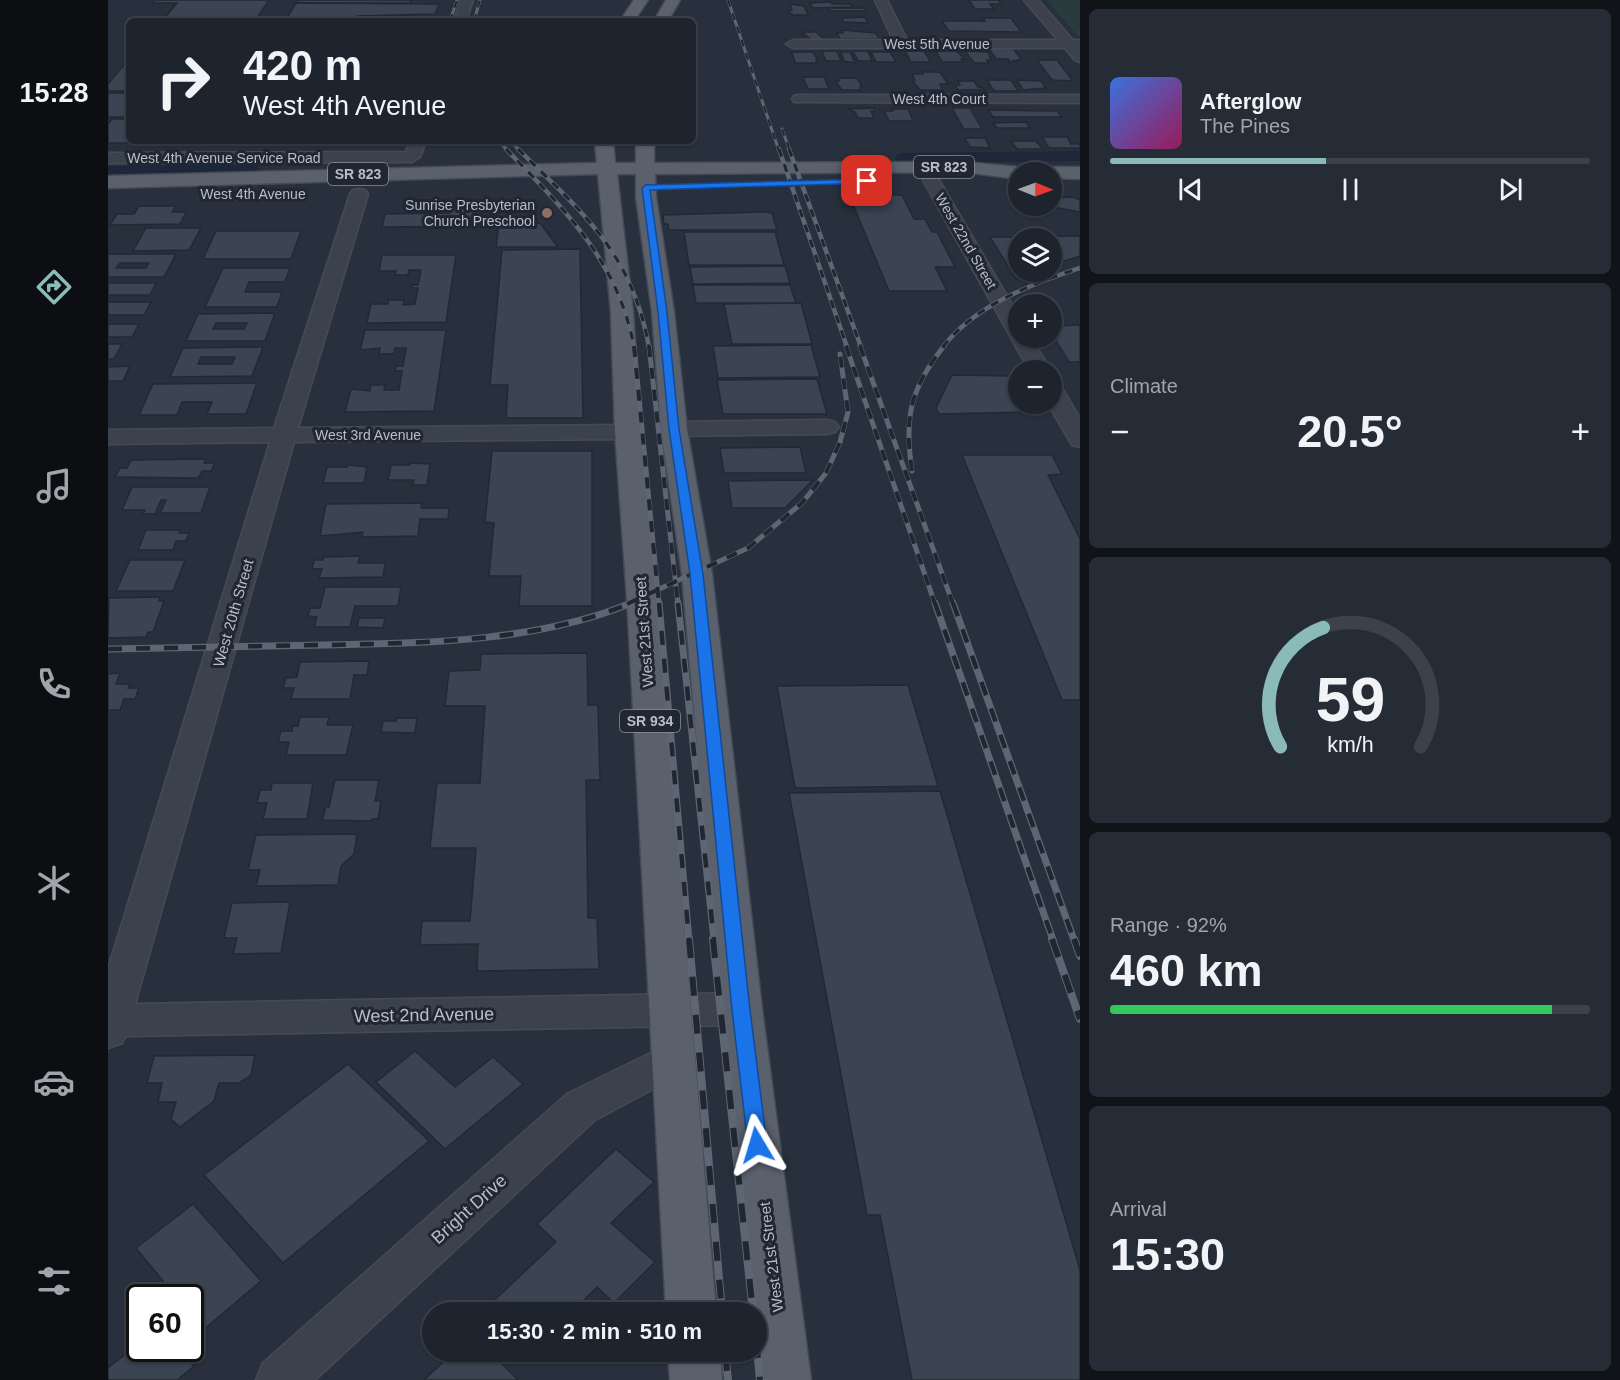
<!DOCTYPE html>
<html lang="en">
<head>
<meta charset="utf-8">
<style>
	body { margin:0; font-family:Arial,sans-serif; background:#262c36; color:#f1f3f6; height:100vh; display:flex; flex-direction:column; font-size:22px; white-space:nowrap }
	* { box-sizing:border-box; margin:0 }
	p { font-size:20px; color:#a1a4aa }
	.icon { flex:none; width:33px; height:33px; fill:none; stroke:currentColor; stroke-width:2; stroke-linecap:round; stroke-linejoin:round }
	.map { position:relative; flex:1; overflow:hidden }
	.drawer { display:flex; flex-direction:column; gap:9px; padding:9px; background:#101419; width:540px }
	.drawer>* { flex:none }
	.hud { position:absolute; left:18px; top:18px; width:570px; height:126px; border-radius:9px; box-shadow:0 2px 4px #0004,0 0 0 2px #3c414a; background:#1e242e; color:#f1f3f6; overflow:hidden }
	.needle { width:39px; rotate:91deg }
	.buttons { position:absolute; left:900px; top:162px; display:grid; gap:12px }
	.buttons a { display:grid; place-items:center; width:54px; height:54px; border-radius:50%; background:#1e242e; box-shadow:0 2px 4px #0004,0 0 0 2px #3c414a; font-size:30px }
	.speed { position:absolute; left:18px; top:1284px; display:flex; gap:12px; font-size:30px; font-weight:700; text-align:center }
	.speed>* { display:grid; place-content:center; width:78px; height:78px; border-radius:50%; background:#1e242e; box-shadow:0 2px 4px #0004,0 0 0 2px #3c414a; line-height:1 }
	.speed .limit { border:3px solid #111; border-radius:9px; background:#fff; color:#111 }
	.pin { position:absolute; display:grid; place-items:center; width:51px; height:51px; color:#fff; margin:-26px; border-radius:12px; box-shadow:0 3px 9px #0006 }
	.me { position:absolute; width:66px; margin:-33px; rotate:353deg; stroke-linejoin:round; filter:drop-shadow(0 0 4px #0008) }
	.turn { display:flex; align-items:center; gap:21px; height:126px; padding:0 18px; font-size:27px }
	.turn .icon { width:78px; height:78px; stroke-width:2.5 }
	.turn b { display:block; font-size:42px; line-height:51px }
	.big { font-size:45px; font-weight:700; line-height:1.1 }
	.drawer .widget { flex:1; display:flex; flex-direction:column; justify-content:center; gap:9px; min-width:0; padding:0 21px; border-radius:9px; background:#262c36 }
	.drawer .dial { align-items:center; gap:0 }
	.dial svg { height:156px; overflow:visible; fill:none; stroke:#3c414a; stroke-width:7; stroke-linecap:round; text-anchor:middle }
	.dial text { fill:#f1f3f6; stroke:none }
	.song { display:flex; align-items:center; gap:18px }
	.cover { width:72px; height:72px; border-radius:9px; background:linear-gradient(135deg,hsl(220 70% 55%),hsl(330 70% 35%)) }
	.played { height:6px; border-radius:3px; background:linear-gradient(90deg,#8bbbb9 45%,#3c414a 45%) }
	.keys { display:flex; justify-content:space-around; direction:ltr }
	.heat { display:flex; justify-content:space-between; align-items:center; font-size:33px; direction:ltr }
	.charge { height:9px; border-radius:4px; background:linear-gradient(90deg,#34c759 92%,#3c414a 0) }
	.trip { position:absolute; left:314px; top:1302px; width:345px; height:60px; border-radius:30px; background:#1e242e; box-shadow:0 2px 4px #0004,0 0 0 2px #3c414a; font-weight:700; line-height:60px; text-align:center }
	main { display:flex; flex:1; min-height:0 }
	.menu { display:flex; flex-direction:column; width:108px; justify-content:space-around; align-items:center; background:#0c0e12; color:#a1a4aa }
	.menu .icon { width:42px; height:42px }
	.menu .current { color:#8bbbb9 }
	.menu b { font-size:27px; color:#f1f3f6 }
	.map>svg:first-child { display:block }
	.green { fill:#2a3b3e }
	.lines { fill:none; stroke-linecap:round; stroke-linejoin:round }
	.canal { fill:#1c273a; fill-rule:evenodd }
	.building { fill:#3b4452; stroke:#232934; stroke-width:1.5; fill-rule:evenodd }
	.minor-casing { stroke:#454b56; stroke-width:3 }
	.tertiary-casing { stroke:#454b56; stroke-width:3 }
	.primary-casing { stroke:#454b56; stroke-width:3 }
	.minor { fill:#3c424d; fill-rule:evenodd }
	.tertiary { fill:#3c424d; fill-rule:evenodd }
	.primary { fill:#5a616d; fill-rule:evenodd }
	.rail-far4-casing { stroke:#5e6673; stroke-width:3 }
	.rail-far3-casing { stroke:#5e6673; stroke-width:4.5 }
	.rail-far2-casing { stroke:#5e6673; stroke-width:5 }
	.rail-far1-casing { stroke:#5e6673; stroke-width:7 }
	.rail-casing { stroke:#5e6673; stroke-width:8 }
	.rail-far4 { stroke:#212732; stroke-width:2; stroke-dasharray:7; stroke-linecap:butt }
	.rail-far3 { stroke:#212732; stroke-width:3; stroke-dasharray:8; stroke-linecap:butt }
	.rail-far2 { stroke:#212732; stroke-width:4; stroke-dasharray:11; stroke-linecap:butt }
	.rail-far1 { stroke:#212732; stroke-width:4.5; stroke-dasharray:14; stroke-linecap:butt }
	.rail { stroke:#212732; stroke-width:6; stroke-dasharray:19; stroke-linecap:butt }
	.route { fill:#1a73e8; stroke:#114b97; stroke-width:1.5 }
	.education-dot { fill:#8d6e63; stroke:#212732; stroke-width:2 }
	.labels { text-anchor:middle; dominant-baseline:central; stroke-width:6; stroke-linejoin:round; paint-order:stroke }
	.far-street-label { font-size:14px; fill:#b8bdc8; stroke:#212732 }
	.shield { fill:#212732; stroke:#8b909b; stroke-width:1.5 }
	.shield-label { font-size:14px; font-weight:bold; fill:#b8bdc8 }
	.far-poi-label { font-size:14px; fill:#b8bdc8; stroke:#212732; text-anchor:end }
	.street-label { font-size:15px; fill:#b8bdc8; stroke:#212732 }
	.near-street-label { font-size:18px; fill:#b8bdc8; stroke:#212732 }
</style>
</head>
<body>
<main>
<nav class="menu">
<b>15:28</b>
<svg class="icon current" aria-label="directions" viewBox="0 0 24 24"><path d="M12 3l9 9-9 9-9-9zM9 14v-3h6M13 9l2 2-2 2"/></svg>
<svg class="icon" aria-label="music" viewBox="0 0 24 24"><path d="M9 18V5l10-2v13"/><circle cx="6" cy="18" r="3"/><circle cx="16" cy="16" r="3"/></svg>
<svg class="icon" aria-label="phone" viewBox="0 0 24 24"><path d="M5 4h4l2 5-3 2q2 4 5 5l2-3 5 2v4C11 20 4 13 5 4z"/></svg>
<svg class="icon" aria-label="climate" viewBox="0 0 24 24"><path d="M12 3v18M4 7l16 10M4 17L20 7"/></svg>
<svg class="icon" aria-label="car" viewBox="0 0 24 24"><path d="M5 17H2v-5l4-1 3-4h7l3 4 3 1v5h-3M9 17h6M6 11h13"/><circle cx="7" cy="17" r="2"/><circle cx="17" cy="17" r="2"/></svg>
<svg class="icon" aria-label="filters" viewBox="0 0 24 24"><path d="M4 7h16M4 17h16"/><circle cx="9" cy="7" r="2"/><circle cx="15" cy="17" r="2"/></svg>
</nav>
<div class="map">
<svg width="972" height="1380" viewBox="0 0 972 1380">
	<rect width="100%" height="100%" fill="#28303d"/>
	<!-- green -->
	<path class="green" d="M939,0h33v36h-2z"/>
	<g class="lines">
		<!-- canal -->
		<path class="canal" d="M972,151v10l-176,2 -6,-1 -3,-4 3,-4 6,-1z
			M144,165l6,1 3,4 -3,4 -150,2v-10z"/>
	</g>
	<!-- building -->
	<path class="building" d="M47,0h114l-12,18h-92l12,-15h-25z
		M190,0h113l-1,3h-113z
		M861,0h29l3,4h-11l4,5h-19z
		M723,2l1,2h18l2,3 -39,1 -4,-5z
		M188,3l143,1 -4,10 -78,2 -3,5h-69z
		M682,4l14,2 4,9h-15l-5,-4 4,-1z
		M721,8h36l1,3h-36z
		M757,17l3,6 -25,-1 -1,-4z
		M875,18h28l10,14 -72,-1 -7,-10h43z
		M734,30l34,3 3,6h-39l-3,-6h6z
		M695,32h13l9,8 -13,1 -5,-5h-5l-1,-2h4z
		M880,47h24l9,12 -11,3 -2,-3h-12z
		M714,51h15l4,10h-15z
		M745,51h15l4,10h-14z
		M797,51h19l7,11h-20z
		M828,51h20l9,8h-4l2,3h-21z
		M857,51l23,1 3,8h-4l2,3h-15z
		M684,52h21l5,8h-2l1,3h-22z
		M733,52h9l5,11 -11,-2z
		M763,52h19l6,10h-20z
		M21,59v32h-21v-7z
		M929,60h20l16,21 -21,-1z
		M814,72h18l8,12h-8l3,6h-23l-8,-10h3l-3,-6h11z
		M695,77h21l5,12h-21z
		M730,78h19l5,9h-2l1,3h-19l-7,-9h4z
		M879,80h24l7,11h-24z
		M909,80l24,1 5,7 -23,2z
		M850,81h16l4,6 5,1 1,2h-26l-3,-5h5z
		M0,93h21v24h-21z
		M766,108l1,3h-4l3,7h-16l-3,-6 -7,-3z
		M844,108h18l12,21h-18z
		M784,109h16l5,12h-24l-5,-10h9z
		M880,110l69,1 5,6h-69z
		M4,119h17v22h36l-2,2h-55v-19z
		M918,122l4,6h-33l-4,-5z
		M934,137h25l4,7h9v4h-31z
		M857,138h20l5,10 -20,-1z
		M93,141h84l-2,4h-85z
		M184,141h91l-1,4 -92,-1z
		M903,141h25l7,8h-26z
		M741,195h53l12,24h11l7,13h5l18,35h-20l12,24h-58z
		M965,197l7,3v12l-32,-6h4v-8z
		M374,202l-2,24 -98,1 3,-13 65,-1 1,-10z
		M31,206h37l-4,6h14l-6,12 -70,1 7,-11h17z
		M655,212l9,1 5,17h-108l-1,-6h-4l-1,-9z
		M432,223l18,24h-62l3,-23z
		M38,228h55l-12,22 -56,1z
		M108,231h85l-10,28h-88z
		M576,232h91l9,33h-95z
		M972,236v20l-28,9v-27h-34v34h15l-17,7 -26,-42z
		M472,249l3,169h-77l2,-33h-18l12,-135z
		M0,254h68l-12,23h-56zM12,263h29l-3,5h-30z
		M274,255h74l-10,67 -79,1 4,-19h17v-4h16l-1,5 12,-1 3,-16h-7l1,-3h6l3,-15h-12l-1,5h-13l1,-4h-17z
		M677,266l5,17 -97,1 -3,-17z
		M115,268h67l-5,14h-36l-4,10h37l-5,15h-72z
		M0,283h48l-6,12h-42z
		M585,285h97l6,18h-100z
		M0,302h43l-7,13h-36z
		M693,303l11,41h-80l-8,-40z
		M167,313l-10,28h-79l12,-27zM108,323h31l-3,6h-31z
		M0,324h31l-7,13h-24z
		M972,325v37h-11l-17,-28v-8z
		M257,330h81l-12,81 -89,1 6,-23 19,2 1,-6h14l-1,5h15l3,-19h-7l1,-5h7l3,-18h-11l-1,6h-15l1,-6 -20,2z
		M0,344h14l-8,15h-6z
		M703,345l9,32 -102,1 -5,-32z
		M155,347l-11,29 -82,1 13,-29zM93,357h34l-3,7h-34z
		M22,366l-7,15h-15v-14z
		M844,375l59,1 7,16v12h6l4,8 -89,2 -3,-6z
		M709,379l10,35h-104l-6,-34z
		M149,383l-11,31h-39l5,-12h-30l-5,13h-38l14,-31z
		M692,447l6,26h-82l-4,-25z
		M384,451h100v155h-73l2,-30h-32l5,-53 -9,-1z
		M854,455h90l10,19 -14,1 32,64v161h-18z
		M98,459l-2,4h11l-4,8h-9l-4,7 -83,-1 5,-9h7l4,-8z
		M303,463l19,1 -3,21h-14l1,-5h-26l3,-15h19z
		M240,465l19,2 -3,16h-41l4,-16h20z
		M705,480l-28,28h-53l-4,-27z
		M24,487h78l-9,26h-41l6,-13h-5l-6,14h-12l2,-4h-23z
		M314,503l-1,5h28l-1,11h-28l-2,17 -56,1 1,-5 -43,4 6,-32z
		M38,530h34l-1,3h10l-3,8h-10l-3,9h-35z
		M252,556l-2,7h27l-2,14 -64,1 3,-9h-10l2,-9h9l1,-3z
		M22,560h55l-12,31h-57z
		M217,587h76l-3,19h-43l-5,21h-36l3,-10 -9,-1 2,-8h10z
		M52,597l-1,4h5l-11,31h-5l-2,5 -38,1 1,-40z
		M251,618h26l-2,10 -26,-1z
		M479,653l1,52h10l2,75h-14l2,138h9l2,51 -122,2 1,-27 -58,1 2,-24h48l6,-73h-46l7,-65h43l5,-77h-40l4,-35 31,-1 1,-16z
		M261,661l-2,14h-13l-4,24h-59l3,-11h-11l3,-10 11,-1 3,-15z
		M12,673l-4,11h14l-2,4h11l-4,11h-11l-4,11h-12v-36z
		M800,685l30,101 -143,2 -18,-102z
		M192,717h29l-2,8h26l-7,30h-60l3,-13h-11l3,-11h11l1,-5h5z
		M289,718h20l-2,15 -34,-1 2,-11h13z
		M227,780h44l-4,21h6l-3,18h-6v2l-50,-1 4,-13h3z
		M164,783h41l-6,36h-44l4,-16h-10l3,-13h11z
		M832,791l140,479v110h-168l-32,-165h-13l-78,-422z
		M249,834l-3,20 -13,12 -3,19 -82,1 4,-16h-12l8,-35z
		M182,902l-9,51 -48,1 4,-16h-13l8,-35z
		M307,1051l40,36 38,-30 30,27 -78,65 -69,-67z
		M147,1055l-4,20 -12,8h-20l-5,18 -34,26 -9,-8 5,-17h-18l4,-19h-15l7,-27z
		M240,1064l81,77 -146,122 -79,-88z
		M508,1149l38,33 -43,41 44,39 -41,41 -17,-16 -25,25h-85l-3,-2 72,-68 -19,-18z
		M85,1204l68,77 -58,49 -13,-16v-16h-13l-41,-50z
		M32,1343v5h41l13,18 -17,14h-69v-12z
		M346,1352h36l28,28h-94z"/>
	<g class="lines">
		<defs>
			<path id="minor" d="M353,0h12l-7,21h-12z
				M767,0h12l20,40h173v8h-287l-7,-4 7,-4h100z
				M691,95h281v8l-286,-1 -2,-3 2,-3z
				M302,141h16l-6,16 -8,5 -304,1v-10l298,-1z
				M823,175l6,1 2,4 79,135v23h13l20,32h-22l-106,-190 2,-4z
				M251,189l6,1 3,4 -70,234 330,-3 8,2 4,5 -4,5 -8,2 -334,3 -159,562 606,-11 13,5 6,11 -6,11 -13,5 -615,11 -4,7 -14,5v-79l162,-527 -162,2v-14l166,-2 76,-234 3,-4z
				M944,383l8,2 20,34v28l-8,-2 -24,-41h4z
				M719,420l8,2 4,5 -4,5 -8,2 -153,2 -8,-2 -4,-5 4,-5 8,-2z
				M565,1042l14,5 6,12 -6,12 -92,49 -280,260h-59l7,-17 304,-269z"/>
			<path id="tertiary" d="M916,0h14l42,48v14l-5,-2z"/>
			<path id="primary" d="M526,0h14l-14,21h-14z
				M558,0h14l-12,21h-14z
				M487,141h18l2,22h21v-22h18v22l311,-1 53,5 7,2 2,3h-9v7l-53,-7 -310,2 1,23 18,115 13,117 25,145 50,435 49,371h-52l-3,-68h-4l-32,-303 -38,-435 -21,-145 -9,-117 -16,-115v-23h-19l16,138 8,120 16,166 59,714h-50l-39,-714 -12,-166 -4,-120 -13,-138 -490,14v-12l489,-13z
				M944,167h28v12l-28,-1v-6h-9l2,-3z
				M560,1352h52l2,28h-52z"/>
		</defs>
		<!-- minor casing -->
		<use href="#minor" class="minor-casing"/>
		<!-- tertiary casing -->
		<use href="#tertiary" class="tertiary-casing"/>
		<!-- primary casing -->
		<use href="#primary" class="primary-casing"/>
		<!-- minor -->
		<use href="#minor" class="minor"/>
		<!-- tertiary -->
		<use href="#tertiary" class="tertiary"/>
		<!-- primary -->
		<use href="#primary" class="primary"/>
		<defs>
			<path id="rail-far4" d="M620,0l51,151
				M342,21l7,-21
				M366,21l6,-21
				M674,129l8,22
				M390,141l10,10
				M402,141l10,10"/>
			<path id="rail-far3" d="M398,149c59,61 112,112 128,198
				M410,149c65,64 114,104 131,198
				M671,149l68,198
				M681,149l72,198
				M835,347c32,-42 89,-63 137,-79"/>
			<path id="rail-far2" d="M526,346l25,258
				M541,346l29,258
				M738,346l89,258
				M752,346l93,258
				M804,471c-8,-54 -2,-82 32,-125
				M519,604l121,-56 54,-45 24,-30 14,-31 8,-30 -8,-58"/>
			<path id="rail-far1" d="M551,603l30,337
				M570,603l36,337
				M827,603l118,337
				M845,603l121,337
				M0,649c73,-1 146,-3 218,-4 100,-2 212,-3 305,-42"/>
			<path id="rail" d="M581,939l33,373
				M605,939l40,373
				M944,939l28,80
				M966,939l6,17
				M648,1339l4,41
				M617,1352l3,28"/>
		</defs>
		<!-- rail-far4 casing -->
		<use href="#rail-far4" class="rail-far4-casing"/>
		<!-- rail-far3 casing -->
		<use href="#rail-far3" class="rail-far3-casing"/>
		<!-- rail-far2 casing -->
		<use href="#rail-far2" class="rail-far2-casing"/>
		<!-- rail-far1 casing -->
		<use href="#rail-far1" class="rail-far1-casing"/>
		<!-- rail casing -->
		<use href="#rail" class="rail-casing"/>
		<!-- rail-far4 -->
		<use href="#rail-far4" class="rail-far4"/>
		<!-- rail-far3 -->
		<use href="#rail-far3" class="rail-far3"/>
		<!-- rail-far2 -->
		<use href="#rail-far2" class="rail-far2"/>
		<!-- rail-far1 -->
		<use href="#rail-far1" class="rail-far1"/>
		<!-- rail -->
		<use href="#rail" class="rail"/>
	</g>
	<!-- route -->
	<path class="route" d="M759,179l4,2 -1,2 -220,7 17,122 12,117 24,145 47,436 17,135 -3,6 -7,3 -6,-3 -3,-6 -16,-135 -42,-436 -21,-145 -11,-117 -16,-124 4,-3z"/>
	<!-- markers -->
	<circle class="education-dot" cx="439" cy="213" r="6"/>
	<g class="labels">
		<!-- far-street labels -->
		<g class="far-street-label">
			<text x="829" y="44">West 5th Avenue</text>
			<text x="831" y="99">West 4th Court</text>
			<text x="116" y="158">West 4th Avenue Service Road</text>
			<text x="145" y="194">West 4th Avenue</text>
			<text transform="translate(858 241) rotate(60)">West 22nd Street</text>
			<text x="260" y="435">West 3rd Avenue</text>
		</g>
		<!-- shield labels -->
		<g class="shield">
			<rect x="806" y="156" width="60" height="22" rx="4.5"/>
			<rect x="220" y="163" width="60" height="22" rx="4.5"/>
			<rect x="512" y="710" width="60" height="22" rx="4.5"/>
		</g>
		<g class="shield-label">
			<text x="836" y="167">SR 823</text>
			<text x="250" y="174">SR 823</text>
			<text x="542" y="721">SR 934</text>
		</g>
		<!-- far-poi labels -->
		<g class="far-poi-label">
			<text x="427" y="205">Sunrise Presbyterian<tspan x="427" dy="16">Church Preschool</tspan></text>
		</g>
		<!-- street labels -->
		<g class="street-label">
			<text transform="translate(125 613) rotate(-74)">West 20th Street</text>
			<text transform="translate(536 632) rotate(-94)">West 21st Street</text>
			<text transform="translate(663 1257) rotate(-97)">West 21st Street</text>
		</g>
		<!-- near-street labels -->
		<g class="near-street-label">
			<text transform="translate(316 1015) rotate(-1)">West 2nd Avenue</text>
			<text transform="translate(361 1209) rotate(-42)">Bright Drive</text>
		</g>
	</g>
</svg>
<div class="buttons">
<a><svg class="needle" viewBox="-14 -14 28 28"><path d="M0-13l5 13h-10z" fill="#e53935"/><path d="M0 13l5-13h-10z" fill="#a1a4aa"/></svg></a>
<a><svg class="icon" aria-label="layers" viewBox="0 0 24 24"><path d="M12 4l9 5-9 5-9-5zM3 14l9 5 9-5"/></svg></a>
<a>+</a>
<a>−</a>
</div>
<div class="speed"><div class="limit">60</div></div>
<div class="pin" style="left:759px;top:181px;background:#d93025"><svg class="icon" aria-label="arrive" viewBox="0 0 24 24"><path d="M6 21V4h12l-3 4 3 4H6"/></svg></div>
<svg class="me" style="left:649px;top:1145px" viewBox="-20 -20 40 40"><path d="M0-17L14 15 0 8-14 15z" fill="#1a73e8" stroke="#fff" stroke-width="4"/></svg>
<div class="trip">15:30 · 2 min · 510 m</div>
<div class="hud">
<div class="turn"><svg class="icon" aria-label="right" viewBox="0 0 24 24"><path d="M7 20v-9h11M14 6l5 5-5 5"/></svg><div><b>420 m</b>West 4th Avenue</div></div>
</div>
</div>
<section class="drawer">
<div class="widget">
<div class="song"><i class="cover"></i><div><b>Afterglow</b><p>The Pines</p></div></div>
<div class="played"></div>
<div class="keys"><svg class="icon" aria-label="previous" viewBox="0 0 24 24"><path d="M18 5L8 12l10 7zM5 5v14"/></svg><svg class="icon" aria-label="pause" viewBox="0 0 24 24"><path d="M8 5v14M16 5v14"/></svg><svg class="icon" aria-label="next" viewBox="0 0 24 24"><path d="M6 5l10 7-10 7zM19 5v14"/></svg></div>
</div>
<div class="widget"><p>Climate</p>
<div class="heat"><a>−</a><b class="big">20.5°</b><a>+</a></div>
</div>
<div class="widget dial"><svg viewBox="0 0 100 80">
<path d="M14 69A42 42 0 1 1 86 69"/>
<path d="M14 69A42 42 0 0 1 36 8" stroke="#8bbbb9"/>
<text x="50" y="56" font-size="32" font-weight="700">59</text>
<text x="50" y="72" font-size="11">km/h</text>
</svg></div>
<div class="widget"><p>Range · 92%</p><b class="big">460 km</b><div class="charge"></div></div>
<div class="widget"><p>Arrival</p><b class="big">15:30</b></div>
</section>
</main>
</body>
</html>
